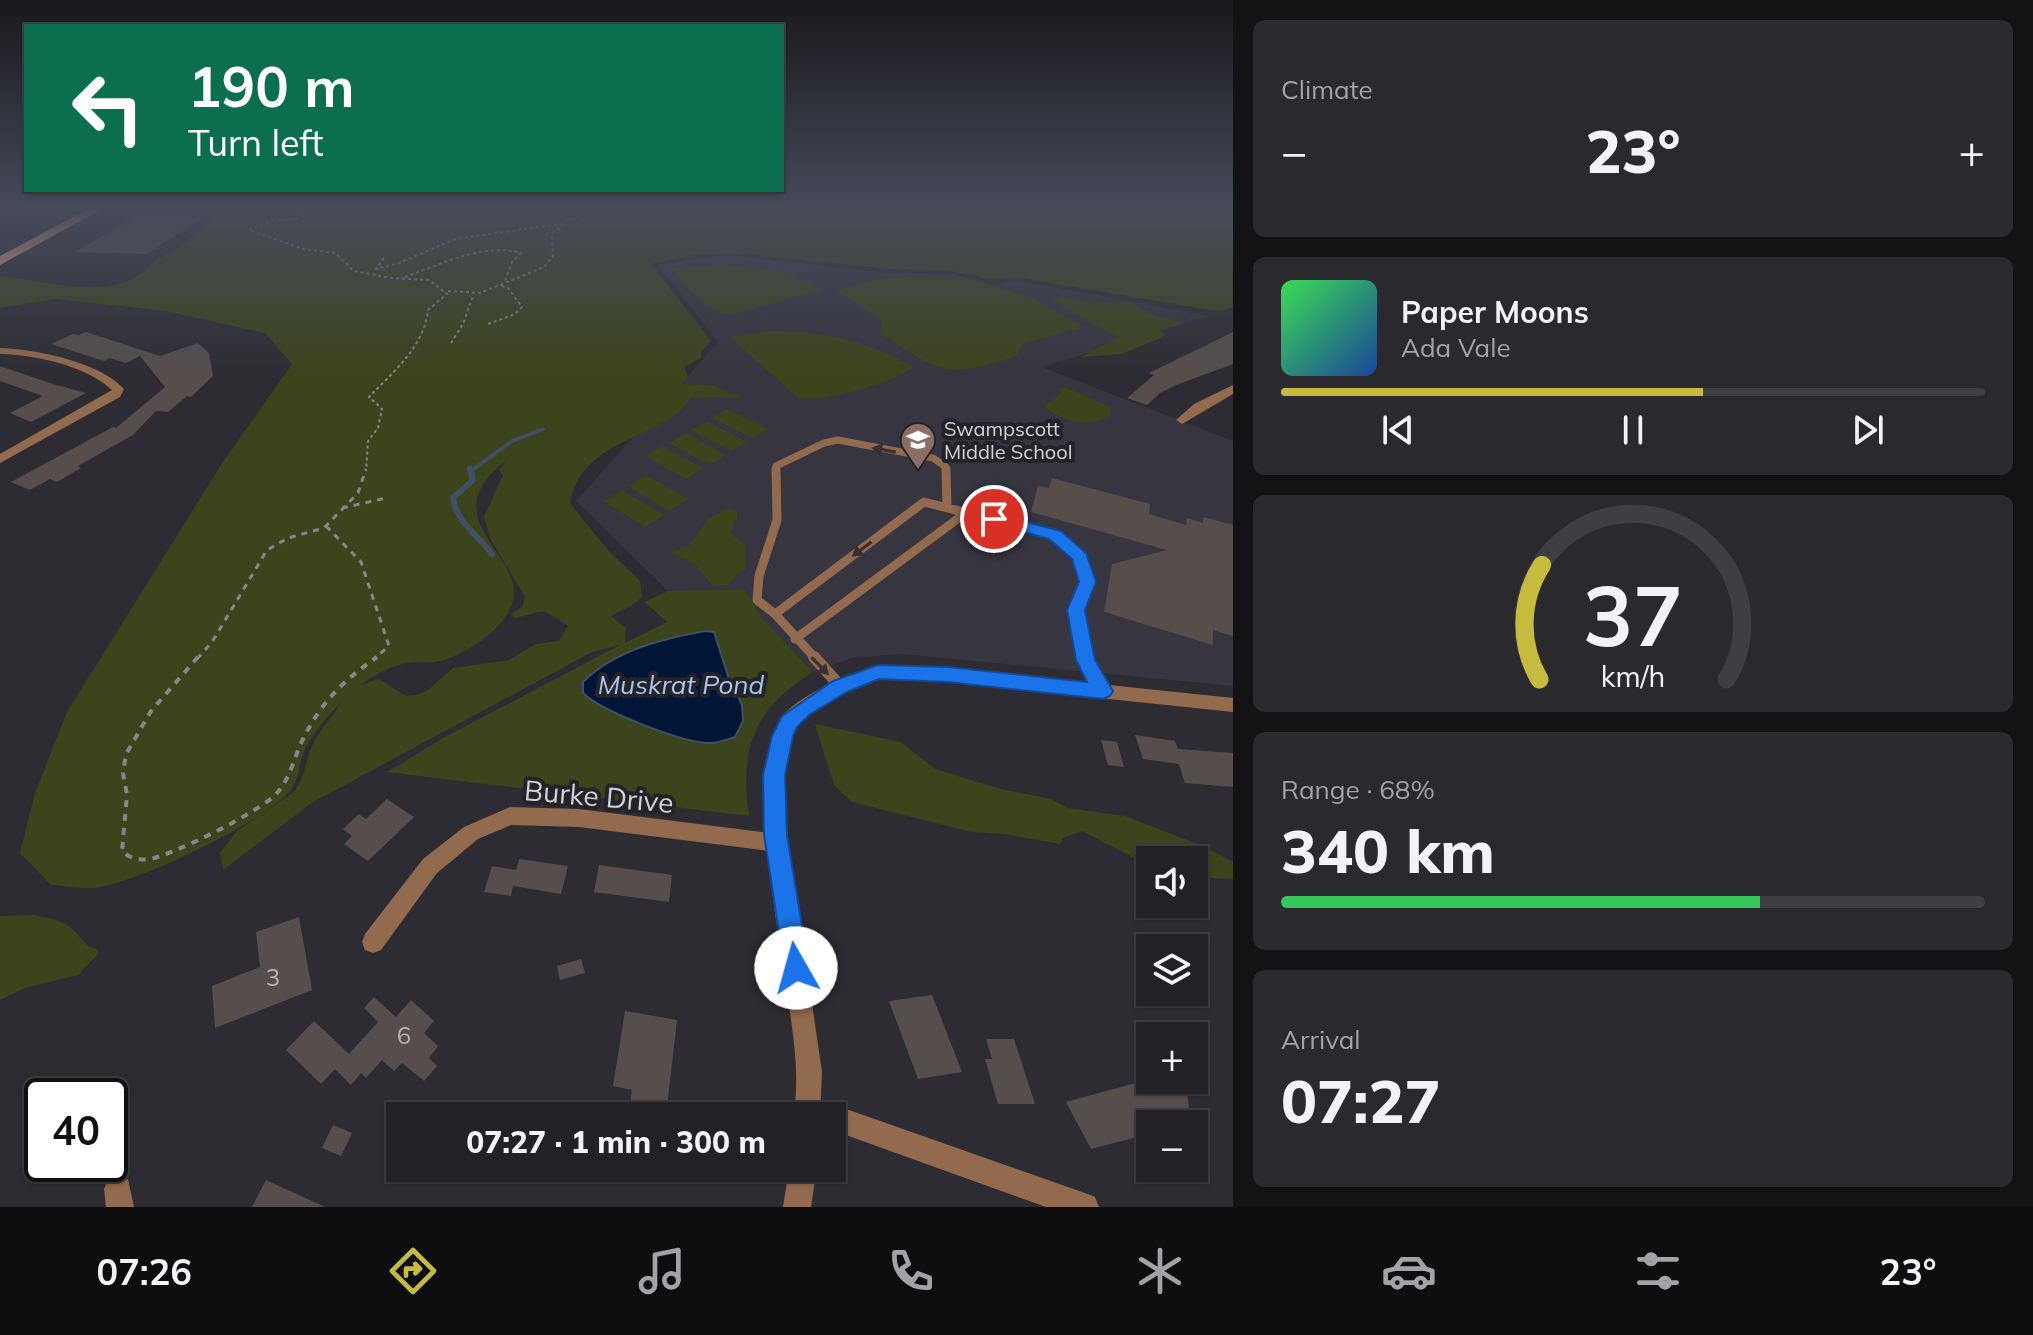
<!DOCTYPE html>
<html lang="en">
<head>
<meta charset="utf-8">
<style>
	body { margin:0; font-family:Mulish,sans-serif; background:#2a292e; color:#f1f3f6; height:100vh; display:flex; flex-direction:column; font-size:30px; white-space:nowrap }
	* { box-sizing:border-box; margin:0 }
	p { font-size:26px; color:#a2a3a7 }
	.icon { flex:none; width:44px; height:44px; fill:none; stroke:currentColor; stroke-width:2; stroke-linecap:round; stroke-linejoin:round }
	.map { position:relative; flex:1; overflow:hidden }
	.drawer { display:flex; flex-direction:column; gap:20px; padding:20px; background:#131215; width:800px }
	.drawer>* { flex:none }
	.hud { position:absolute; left:24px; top:24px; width:760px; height:168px; border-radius:0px; box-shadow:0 2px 6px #0004,0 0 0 2px #3f3e43; background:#0b6e4f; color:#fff; overflow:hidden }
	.controls { position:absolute; left:1136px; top:846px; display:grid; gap:16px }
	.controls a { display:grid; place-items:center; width:72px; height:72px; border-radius:0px; background:#222126; box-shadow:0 2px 6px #0004,0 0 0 2px #3f3e43; font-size:40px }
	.speed { position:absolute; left:24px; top:1078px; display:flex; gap:16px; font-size:40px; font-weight:700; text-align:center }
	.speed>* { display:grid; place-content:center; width:104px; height:104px; border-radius:50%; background:#222126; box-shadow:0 2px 6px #0004,0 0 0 2px #3f3e43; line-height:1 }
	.speed .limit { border:4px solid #111; border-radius:12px; background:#fff; color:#111 }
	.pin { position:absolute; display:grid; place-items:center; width:68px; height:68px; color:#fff; margin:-34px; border:4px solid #fff; border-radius:50%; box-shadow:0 2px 8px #0007 }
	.me { position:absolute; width:88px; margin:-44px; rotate:353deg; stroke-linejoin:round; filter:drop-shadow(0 0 6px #0008) }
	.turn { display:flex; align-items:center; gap:28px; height:168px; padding:0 32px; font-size:36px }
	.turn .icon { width:104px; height:104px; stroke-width:2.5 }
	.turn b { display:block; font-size:56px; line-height:68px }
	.big { font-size:60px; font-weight:800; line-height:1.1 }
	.drawer .card { flex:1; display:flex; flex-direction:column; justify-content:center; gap:12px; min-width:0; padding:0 28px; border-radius:12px; background:#2a292e }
	.drawer .dial { align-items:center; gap:0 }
	.dial svg { height:208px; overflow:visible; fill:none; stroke:#3f3e43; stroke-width:7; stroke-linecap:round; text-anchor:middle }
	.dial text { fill:#f1f3f6; stroke:none }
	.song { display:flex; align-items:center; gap:24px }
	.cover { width:96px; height:96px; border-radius:12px; background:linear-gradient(135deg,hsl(130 70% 55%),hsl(220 70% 35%)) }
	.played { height:8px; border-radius:4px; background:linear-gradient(90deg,#c5bc3d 60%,#3f3e43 60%) }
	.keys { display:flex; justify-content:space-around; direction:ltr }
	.heat { display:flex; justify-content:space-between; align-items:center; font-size:44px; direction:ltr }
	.charge { height:12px; border-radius:6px; background:linear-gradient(90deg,#34c759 68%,#3f3e43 0) }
	.trip { position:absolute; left:386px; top:1102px; width:460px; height:80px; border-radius:0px; background:#222126; box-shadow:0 2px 6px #0004,0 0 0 2px #3f3e43; font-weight:800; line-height:80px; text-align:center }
	.menu { display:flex; height:128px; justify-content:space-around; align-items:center; background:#0e0d0f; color:#a2a3a7 }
	.menu .icon { width:56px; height:56px }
	.menu .current { color:#c5bc3d }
	.menu b { font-size:36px; color:#f1f3f6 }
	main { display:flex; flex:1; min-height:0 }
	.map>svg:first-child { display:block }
	.built { fill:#363540 }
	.green { fill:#3c441b; fill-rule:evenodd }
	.water { fill:#011636; stroke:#404e66; stroke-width:2 }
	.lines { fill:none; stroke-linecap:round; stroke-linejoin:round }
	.stream-far1 { stroke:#404e66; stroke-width:4 }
	.stream { stroke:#404e66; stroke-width:6 }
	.building { fill:#554e4c }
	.path-far2 { stroke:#87868b; stroke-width:2; stroke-dasharray:3 3; stroke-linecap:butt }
	.path-far1 { stroke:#87868b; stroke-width:3; stroke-dasharray:6 6; stroke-linecap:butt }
	.path { stroke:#87868b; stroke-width:4; stroke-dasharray:7 7; stroke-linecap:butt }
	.service-far2 { stroke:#926a4e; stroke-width:7 }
	.service-far1 { stroke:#926a4e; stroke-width:9 }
	.service { stroke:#926a4e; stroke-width:12 }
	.minor { fill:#926a4e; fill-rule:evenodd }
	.tertiary { fill:#926a4e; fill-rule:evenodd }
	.trunk { fill:#f7b88e; fill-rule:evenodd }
	.oneway { fill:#393130 }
	.route { fill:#1a73e8; stroke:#114b97; stroke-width:2 }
	.labels { text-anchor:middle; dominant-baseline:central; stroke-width:8; stroke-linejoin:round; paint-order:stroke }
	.far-poi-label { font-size:20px; fill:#d3d2d6; stroke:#232328; text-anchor:start }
	.near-number-label { font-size:24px; fill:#b4b1b4 }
	.water-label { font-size:26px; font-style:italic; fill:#a6c5f0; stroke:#232328 }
	.near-street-label { font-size:28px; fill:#d3d2d6; stroke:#232328 }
</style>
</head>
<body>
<main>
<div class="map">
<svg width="1233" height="1207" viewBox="0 0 1233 1207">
	<rect width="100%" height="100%" fill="#2d2c32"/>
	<!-- built -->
	<path class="built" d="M727,255l160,18 68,1 39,11 20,-5 195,36 -167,51 191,74v245l-332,-32 -49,4 -39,14 -51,-54 -17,-29 -77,2 -92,-90 142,-159 -60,-77z"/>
	<!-- green -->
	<path class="green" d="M223,208h1010v99l-11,4 -19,-2 -186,-32 -28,2 -43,-9 -54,-1 -148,-15h-47l-46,10 60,77 -10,11v6l-17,9 4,10 -5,7 30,1 18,9h10l-1,4 -49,-1c-22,43 -107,36 -121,106l36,45 34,33 2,16 -8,7 -23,12 15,12 -1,15 42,-21 -22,-20 23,-11 77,-2 17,29 51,54c-59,37 -74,75 -64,144l-362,-44 58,-35 175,-92 -28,7 -279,150 -90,68 -3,-17 17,-22 57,-39c14,-19 10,-30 19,-48 6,-15 22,-28 28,-42 -13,14 -33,36 -39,55 -4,12 -3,23 -12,34 -28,32 -153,92 -196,97 -14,1 -29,-2 -43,-3l-31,-32 15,-60 32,-81 154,-247 71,-101 -27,-31 -99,-22 -111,-12 -55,9v-32c38,4 102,22 136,1 9,-5 15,-14 24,-19 28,-17 41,-26 63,-50zM507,460l-8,10 4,5 -19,42 7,23 34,57 -3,10 -11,7 4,4c31,-6 21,-14 53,8l-9,15 -23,3 -27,16 -56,8 -25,22 -12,5 -10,1 -27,-17 -19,6c15,-11 36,-22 56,-23 9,0 16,1 25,-1 23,-7 51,-24 65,-45 39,-56 -84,-92 1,-156z
		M725,264l67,10 30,16 -93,25c-25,-5 -42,-29 -58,-47z
		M891,277h69l70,20 55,30 -61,16 -7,13c-73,23 -74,18 -137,-23l2,-13 -47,-30z
		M1052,297c13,1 26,4 39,5 31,3 35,-8 61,13l26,6 1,4 -20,4 6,5 -3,3 -40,17 -41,3 37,-20 -53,-28z
		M769,331c53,0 98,9 144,36 -22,17 -87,35 -115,31l-68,-61z
		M1065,387l45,20v8c-18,15 -50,6 -66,-9l17,-12 -2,-5z
		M727,409l41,20 -16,9 -40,-20z
		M707,421l40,21 -16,9 -40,-21z
		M686,433l40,22 -17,10 -40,-22z
		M663,446l40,22 -17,11 -41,-23z
		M646,475l42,24 -19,12 -41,-25z
		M622,490l42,25 -19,12 -42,-26z
		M729,508l8,3v7l-7,15 16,13v24l-9,4 -8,11 -17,1 -16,-21 -25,-12 18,-8 20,-27z
		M815,724l86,18 34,27 66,20 50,10 17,9 57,8 80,31 28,15v17l-39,-2v-17h-44v6l-68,-35 -19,7 -3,6 -56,-10 -33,-2 -119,-30 -18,-17z
		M34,915c34,8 31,5 55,32l8,2 1,5 -20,21 -53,13 -25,12v-84z"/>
	<!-- water -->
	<path class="water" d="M705,631l9,1 14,44 14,29 1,16 -8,16c-7,2 -16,6 -24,6 -26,1 -110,-32 -128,-50v-11c32,-32 79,-43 122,-51z"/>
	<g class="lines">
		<!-- stream-far1 -->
		<path class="stream-far1" d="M471,471l41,-30 31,-12"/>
		<!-- stream -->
		<path class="stream" d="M470,469l3,11 -20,18c4,25 25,37 39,56"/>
	</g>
	<!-- building -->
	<path class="building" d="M144,212l61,5 -59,37 -71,-2z
		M86,332l74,24 38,-13 11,10 4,23 -22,21 -4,-1 -19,16 -12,-1 -23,24 -55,31 3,2 -24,14 -7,-3 -20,11 -19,-8 102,-55 3,1 49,-41 -25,-31 -14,7 -16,-5 -6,3 -53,-17 22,-10 6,1z
		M1233,332v32l-57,21 -16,8 -13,12 -20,-7 27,-23 -5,-2z
		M0,366l53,18 33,9 -55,29 -21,-9 33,-17 -43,-15z
		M1052,478l98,26 -1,10 37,11 1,-7 16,5 1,-6 29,8v111l-20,-6v15l-109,-33 8,-48 55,-14 -136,-38 7,-26 11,2z
		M1135,735l40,6 3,8 55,4v34l-48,-4 -6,-19 -36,-5z
		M1101,740l16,2 7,25 -16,-2z
		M387,799l27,18 -46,44 -24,-17 8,-8 -9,-7 16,-15 7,5z
		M519,859l49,7 -7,28 -48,-8 -2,10 -27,-4 8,-26 24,4z
		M599,865l73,10 -3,27 -75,-10z
		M299,917l13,73 -97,38 -3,-42 48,-19 -4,-35z
		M581,959l4,14 -25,7 -3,-14z
		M932,995l30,77 -44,7 -29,-78z
		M374,997l22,20 15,-17 23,21 -10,12 14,13 -9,12 8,8 -13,15 -22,-18 -8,8 -12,-11 -16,18 -5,-5 -10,12 -16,-16 -14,15 -35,-34 28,-29 35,33 29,-32 -14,-14z
		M625,1011l52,9 -11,96h-38l4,-26 -19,-4z
		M986,1039h28l21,65h-37l-13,-45h7z
		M1143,1081l44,12 4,31h-41v40l-13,-27 -46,12 -25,-47z
		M333,1125l19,8 -11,23 -19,-8z
		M266,1180l59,27h-73z"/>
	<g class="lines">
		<!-- path-far2 -->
		<path class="path-far2" d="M305,208l-8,11 -28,2 -20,9 54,19 32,4 19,18 37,7 38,2 18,14 -19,16c-4,37 -35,62 -59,87l13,12 -4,19 -10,13 -2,30
			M564,208l5,7 -1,5
			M384,258l-8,11 23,-6 56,-24 106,-15 36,-16
			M405,277c34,-12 80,-35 116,-24l-9,9 -7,19
			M448,291l32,2 64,-26 9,-11 -1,-22 11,-9
			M488,324l27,-10 7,-7 -14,-19 -8,-3
			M451,343l12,-19 10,-28"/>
		<!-- path-far1 -->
		<path class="path-far1" d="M342,508l44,-10
			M326,526l35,36 28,84 -15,13
			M197,659l15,-17 55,-92 21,-12 36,-10 34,-35 8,-24"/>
		<!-- path -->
		<path class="path" d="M198,657l-47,54 -25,43 -3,19 4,22 -5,56c7,7 18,10 28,8 23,-4 111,-48 126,-65 15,-16 18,-37 27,-55 19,-38 40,-58 74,-82"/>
		<!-- service-far2 -->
		<path class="service-far2" d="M776,471v-5l48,-23 14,-3 95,18 13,9v4"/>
		<!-- service-far1 -->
		<path class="service-far1" d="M776,469l1,51 -18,56 -2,24 18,14 41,45
			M946,469l1,38
			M775,614l149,-112 131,33 25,22 8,25 -12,28 9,49
			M795,639l172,-127"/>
		<!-- service -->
		<path class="service" d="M814,657l26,29
			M1085,657l18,34"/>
		<!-- minor -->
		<path class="minor" d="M0,348c35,1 100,14 124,41l-4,8 -120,66v-9l112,-64c-27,-25 -77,-35 -112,-36z
			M1233,385v9l-51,30 -6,-4 18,-16z
			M510,807l69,2 198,25 7,2 3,7 -3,7 -7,2 -198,-25 -68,-2 -33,14 -41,34 -56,77 -8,3 -8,-3 -3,-8 3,-8 58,-75 41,-32z
			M832,1104l253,89 10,4 4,10h-53l-214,-77v-14h-13l4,-8z
			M118,1175l10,4 6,28h-28l-2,-18 4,-10z"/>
		<!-- tertiary -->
		<path class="tertiary" d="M878,665l70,3 285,30v14l-285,-30 -69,-3 -52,22 -30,24 -11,30 -2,57 38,260 -2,44h-26c1,-14 3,-29 2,-43 -1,-80 -59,-295 -14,-356 16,-22 69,-43 96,-52z
			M789,1168h28l-6,39h-28z"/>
		<!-- trunk -->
		<path class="trunk" d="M90,208h14l-104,57v-9z"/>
	</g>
	<!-- one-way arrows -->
	<defs><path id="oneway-solid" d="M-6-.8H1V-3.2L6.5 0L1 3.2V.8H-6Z" transform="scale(2)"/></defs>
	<g class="oneway">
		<use href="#oneway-solid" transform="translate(884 450) rotate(-170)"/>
		<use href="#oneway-solid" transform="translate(862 549) rotate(143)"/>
		<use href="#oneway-solid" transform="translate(820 666) rotate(46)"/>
	</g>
	<!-- sky -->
	<linearGradient id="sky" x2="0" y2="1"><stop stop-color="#19181c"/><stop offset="0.55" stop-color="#464b5a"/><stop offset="1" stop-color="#464b5a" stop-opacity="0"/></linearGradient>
	<rect width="1233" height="377" fill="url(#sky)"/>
	<!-- route -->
	<path class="route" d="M994,514l67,17 25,22 10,29 -11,28 10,50 18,31 -3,5 -7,3 -155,-17 -69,-3 -32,13 -38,23 -12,12 -4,9 -8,39 2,60 22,133 -4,10 -9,4 -10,-4 -22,-143 -1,-60 9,-39 10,-20 51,-35 45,-16 70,2 139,15 -11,-22 -9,-50 12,-28 -7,-23 -23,-20 -61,-17 -2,-3z"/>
	<!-- icons -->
	<defs>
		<symbol id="school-pin" viewBox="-11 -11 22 30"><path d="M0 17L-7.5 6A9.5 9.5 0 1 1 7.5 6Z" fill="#8d6e63" stroke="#232328"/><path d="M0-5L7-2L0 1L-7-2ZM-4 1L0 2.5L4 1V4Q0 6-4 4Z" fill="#fff"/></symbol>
	</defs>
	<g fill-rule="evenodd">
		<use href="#school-pin" x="898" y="420" width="40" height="54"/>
	</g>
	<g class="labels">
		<!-- far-poi labels -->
		<g class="far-poi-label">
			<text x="944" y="428">Swampscott<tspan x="944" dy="23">Middle School</tspan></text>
		</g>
		<!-- near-number labels -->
		<g class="near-number-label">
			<text x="273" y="977">3</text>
			<text x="404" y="1035">6</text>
		</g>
		<!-- water labels -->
		<g class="water-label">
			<text x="681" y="684">Muskrat Pond</text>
		</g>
		<!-- near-street labels -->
		<g class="near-street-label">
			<text transform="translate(599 796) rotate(5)">Burke Drive</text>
		</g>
	</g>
</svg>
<div class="controls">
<a><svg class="icon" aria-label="sound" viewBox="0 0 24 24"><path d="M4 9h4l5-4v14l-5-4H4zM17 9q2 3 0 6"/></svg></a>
<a><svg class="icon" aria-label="layers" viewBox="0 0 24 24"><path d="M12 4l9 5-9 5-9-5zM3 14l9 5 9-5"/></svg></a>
<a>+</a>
<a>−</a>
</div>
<div class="speed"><div class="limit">40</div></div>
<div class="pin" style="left:994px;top:519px;background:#d93025"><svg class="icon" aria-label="arrive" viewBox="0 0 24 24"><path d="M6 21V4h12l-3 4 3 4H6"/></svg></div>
<svg class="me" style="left:796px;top:968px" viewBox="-20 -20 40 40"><circle r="19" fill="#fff"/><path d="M0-13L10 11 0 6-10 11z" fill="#1a73e8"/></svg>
<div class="trip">07:27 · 1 min · 300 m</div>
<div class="hud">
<div class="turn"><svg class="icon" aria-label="left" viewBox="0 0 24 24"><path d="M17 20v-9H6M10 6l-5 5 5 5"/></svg><div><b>190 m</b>Turn left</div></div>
</div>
</div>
<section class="drawer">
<div class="card"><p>Climate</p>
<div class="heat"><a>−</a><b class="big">23°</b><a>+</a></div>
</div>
<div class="card">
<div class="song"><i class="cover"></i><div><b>Paper Moons</b><p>Ada Vale</p></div></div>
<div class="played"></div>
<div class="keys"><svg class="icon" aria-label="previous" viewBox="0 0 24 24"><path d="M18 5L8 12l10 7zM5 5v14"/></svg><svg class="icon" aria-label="pause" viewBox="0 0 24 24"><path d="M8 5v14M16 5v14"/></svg><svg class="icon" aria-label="next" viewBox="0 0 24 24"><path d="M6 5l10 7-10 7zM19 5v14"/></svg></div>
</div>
<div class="card dial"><svg viewBox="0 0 100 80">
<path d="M14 69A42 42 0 1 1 86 69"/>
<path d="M14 69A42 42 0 0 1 15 25" stroke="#c5bc3d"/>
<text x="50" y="56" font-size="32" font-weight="700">37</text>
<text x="50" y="72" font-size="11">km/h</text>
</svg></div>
<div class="card"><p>Range · 68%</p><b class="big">340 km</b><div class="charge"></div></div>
<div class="card"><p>Arrival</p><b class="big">07:27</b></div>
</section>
</main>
<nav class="menu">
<b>07:26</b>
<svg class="icon current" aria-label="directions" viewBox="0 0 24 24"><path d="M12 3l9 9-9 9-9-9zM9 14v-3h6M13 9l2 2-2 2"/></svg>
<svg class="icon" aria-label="music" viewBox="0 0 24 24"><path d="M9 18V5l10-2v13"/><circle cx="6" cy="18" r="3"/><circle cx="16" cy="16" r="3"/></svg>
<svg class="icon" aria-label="phone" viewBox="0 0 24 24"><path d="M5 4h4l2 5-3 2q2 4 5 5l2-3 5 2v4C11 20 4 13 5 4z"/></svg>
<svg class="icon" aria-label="climate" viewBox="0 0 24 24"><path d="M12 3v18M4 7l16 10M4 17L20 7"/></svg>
<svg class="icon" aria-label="car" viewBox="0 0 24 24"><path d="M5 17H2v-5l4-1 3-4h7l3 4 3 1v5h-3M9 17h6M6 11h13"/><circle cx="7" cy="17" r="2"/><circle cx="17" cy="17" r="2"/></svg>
<svg class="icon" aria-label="filters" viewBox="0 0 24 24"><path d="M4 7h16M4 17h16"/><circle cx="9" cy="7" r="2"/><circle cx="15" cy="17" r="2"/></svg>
<b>23°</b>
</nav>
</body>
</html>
